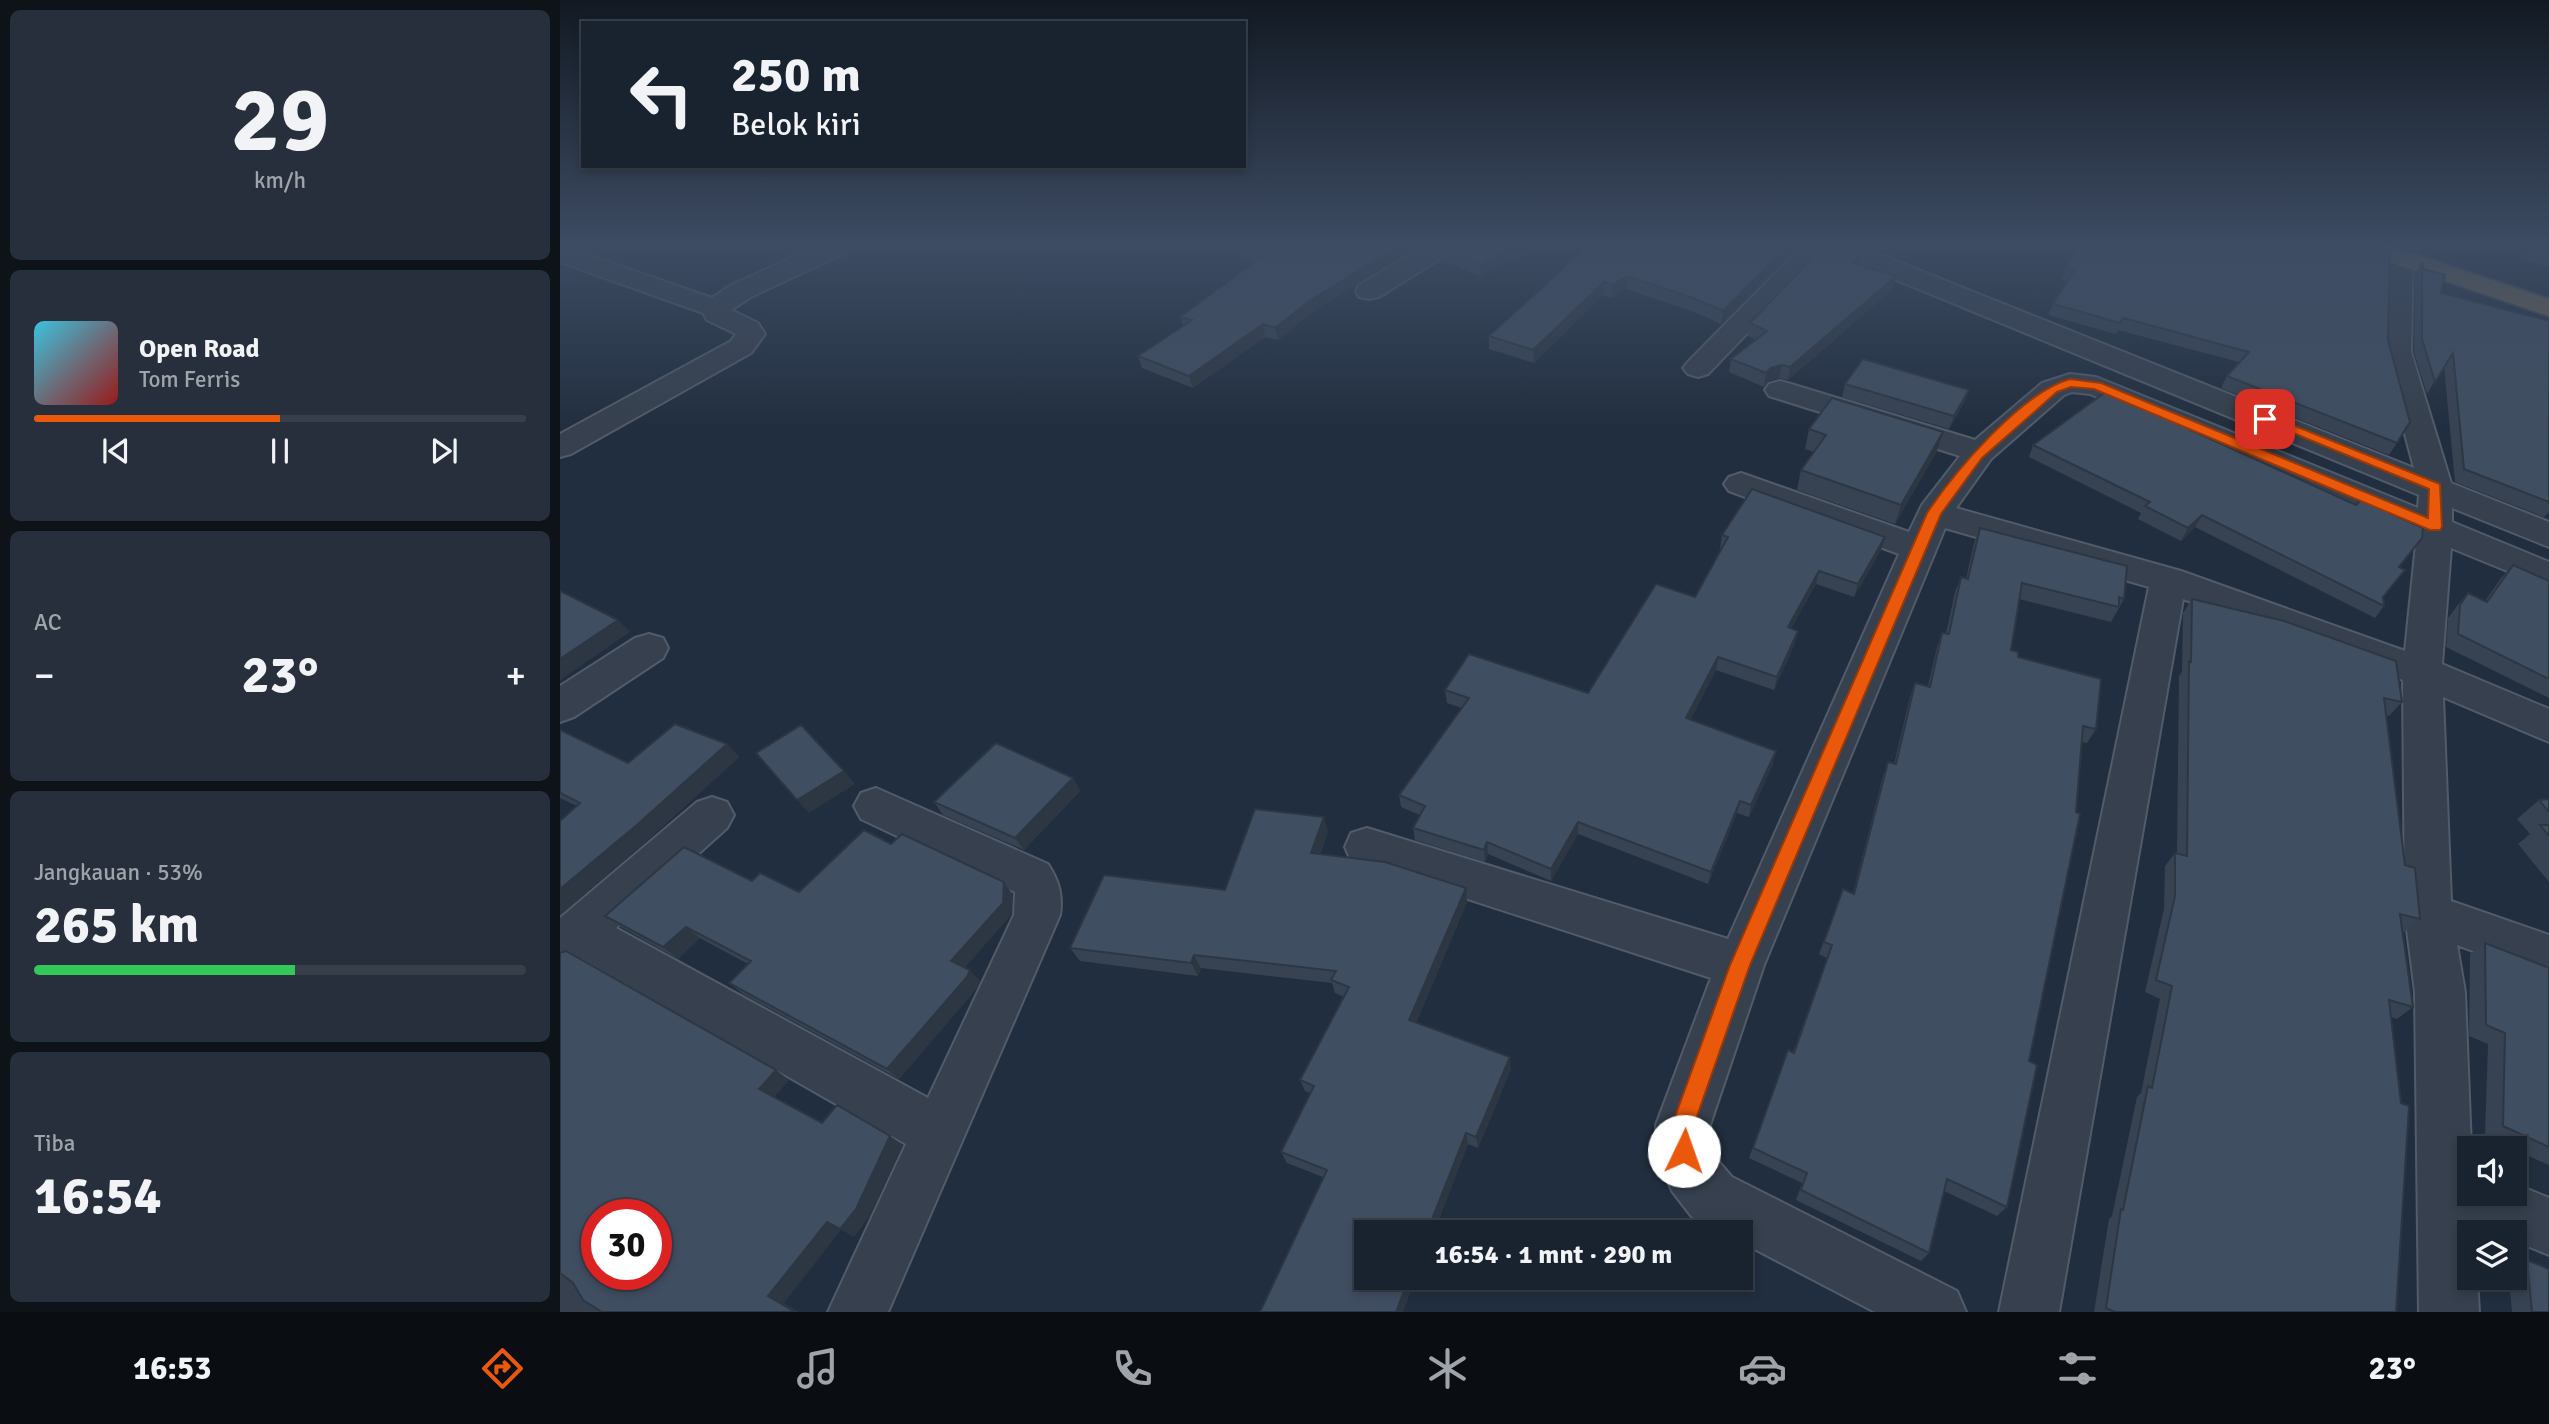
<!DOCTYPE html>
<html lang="id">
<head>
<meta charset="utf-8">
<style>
	body { margin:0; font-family:Signika,sans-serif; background:#262f3b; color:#f1f3f6; height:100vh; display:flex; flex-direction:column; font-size:26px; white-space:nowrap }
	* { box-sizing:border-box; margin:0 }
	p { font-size:23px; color:#9fa4aa }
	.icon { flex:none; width:38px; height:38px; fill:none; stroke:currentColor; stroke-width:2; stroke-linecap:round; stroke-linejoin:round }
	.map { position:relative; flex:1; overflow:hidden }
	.side { display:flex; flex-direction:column; gap:10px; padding:10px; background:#0e131a; width:560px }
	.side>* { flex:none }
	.banner { position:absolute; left:21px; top:21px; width:665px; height:147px; border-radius:0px; box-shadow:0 4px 10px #0003,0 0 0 2px #373f4b; background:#19222f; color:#f1f3f6; overflow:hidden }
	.controls { position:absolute; left:1897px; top:1136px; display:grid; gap:14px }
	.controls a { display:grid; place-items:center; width:70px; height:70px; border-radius:0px; background:#19222f; box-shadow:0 4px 10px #0003,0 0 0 2px #373f4b; font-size:35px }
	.speed { position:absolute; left:21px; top:1199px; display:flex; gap:14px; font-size:35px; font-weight:700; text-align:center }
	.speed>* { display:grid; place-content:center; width:91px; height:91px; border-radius:50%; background:#19222f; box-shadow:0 4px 10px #0003,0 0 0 2px #373f4b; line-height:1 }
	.speed .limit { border:10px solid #d22; background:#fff; color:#111 }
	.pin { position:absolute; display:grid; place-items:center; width:60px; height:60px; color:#fff; margin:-30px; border-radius:14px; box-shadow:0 4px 10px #0006 }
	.me { position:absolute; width:77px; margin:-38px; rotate:3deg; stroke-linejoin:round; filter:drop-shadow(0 0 5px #0008) }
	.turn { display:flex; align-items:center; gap:24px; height:147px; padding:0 35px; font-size:32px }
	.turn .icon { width:91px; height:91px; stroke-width:2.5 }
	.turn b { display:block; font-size:49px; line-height:60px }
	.big { font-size:52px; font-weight:700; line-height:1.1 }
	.side .tile { flex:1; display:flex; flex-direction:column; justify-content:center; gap:10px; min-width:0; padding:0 24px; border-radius:10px; background:#262f3b }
	.side .dial { align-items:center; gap:0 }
	.dial b { font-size:91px; line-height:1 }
	.song { display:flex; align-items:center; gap:21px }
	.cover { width:84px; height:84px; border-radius:10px; background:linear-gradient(135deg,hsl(190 70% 55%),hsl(0 70% 35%)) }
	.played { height:7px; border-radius:4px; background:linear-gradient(90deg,#ea580c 50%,#373f4b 50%) }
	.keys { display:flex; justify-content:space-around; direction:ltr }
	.heat { display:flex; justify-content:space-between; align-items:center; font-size:38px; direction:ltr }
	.charge { height:10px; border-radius:5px; background:linear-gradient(90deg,#34c759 53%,#373f4b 0) }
	.trip { position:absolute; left:794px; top:1220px; width:399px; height:70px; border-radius:0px; background:#19222f; box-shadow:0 4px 10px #0003,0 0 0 2px #373f4b; font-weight:700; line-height:70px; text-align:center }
	.dock { display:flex; height:112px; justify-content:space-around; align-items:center; background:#0a0e13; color:#9fa4aa }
	.dock .icon { width:49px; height:49px }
	.dock .on { color:#ea580c }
	.dock b { font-size:32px; color:#f1f3f6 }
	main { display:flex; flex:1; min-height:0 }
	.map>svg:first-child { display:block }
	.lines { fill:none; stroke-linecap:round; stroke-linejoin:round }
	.minor-casing { stroke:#515b69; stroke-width:4 }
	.highway-casing { stroke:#3e4856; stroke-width:4 }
	.minor { fill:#36404e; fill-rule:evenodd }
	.highway { fill:#756752; fill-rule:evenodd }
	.wall { fill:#374353 }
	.shaded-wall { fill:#2d3744 }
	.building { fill:#404e61; stroke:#2d3744; stroke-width:2; fill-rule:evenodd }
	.route { fill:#ea580c; stroke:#983908; stroke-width:2 }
</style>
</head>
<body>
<main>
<section class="side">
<div class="tile dial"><b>29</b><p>km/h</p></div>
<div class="tile">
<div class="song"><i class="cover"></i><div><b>Open Road</b><p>Tom Ferris</p></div></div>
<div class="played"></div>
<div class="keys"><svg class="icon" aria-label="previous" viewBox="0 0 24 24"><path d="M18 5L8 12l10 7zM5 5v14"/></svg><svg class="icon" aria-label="pause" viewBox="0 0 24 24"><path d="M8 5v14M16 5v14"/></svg><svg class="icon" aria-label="next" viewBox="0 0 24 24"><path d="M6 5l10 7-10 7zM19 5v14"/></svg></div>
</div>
<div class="tile"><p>AC</p>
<div class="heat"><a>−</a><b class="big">23°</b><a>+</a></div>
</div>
<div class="tile"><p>Jangkauan · 53%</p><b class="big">265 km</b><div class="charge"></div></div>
<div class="tile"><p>Tiba</p><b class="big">16:54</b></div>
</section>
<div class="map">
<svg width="1989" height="1312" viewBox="0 0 1989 1312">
	<rect width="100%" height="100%" fill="#212e3f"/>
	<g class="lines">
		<defs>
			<path id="minor" d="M0,245l152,53 19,-13 89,-40h35l-4,5 -100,47 -20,13 27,13 7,11 -14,19 -180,101 -11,3v-23l171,-93 5,-7 -29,-14 -4,-7 -143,-51z
				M866,245h32l-4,5 -75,47 -10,2 -10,-2 -3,-6 3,-6z
				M1243,245h53l558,223 -31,-116 4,-107h26l-2,107 40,131 98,39v25l-97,-39v14l97,40v26l-98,-40 -9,116 107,45v33l-106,-45 8,204 98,34v44l-92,-34 8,47 6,156h-2v46h46v-10l34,14v57l-34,-14v-9h-20l-20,-9v9h-6v46h8l2,34h-60l-4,-320 -10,-78 -2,-234 -220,-81 -124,713h-60l150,-725 -204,-59 -181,437 -54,160 3,30 19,22 225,114 9,21h-91l-134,-70v-10h-19l-30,-15 -20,-26 -11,-26 -3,-17 -2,-23 55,-147 -360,-117 -6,-14 6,-14 16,-5 361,111 171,-385 -170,-63 -5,-7 5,-7 12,-4 168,59 13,-27 38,-49 -191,-60 -4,-6 4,-6 11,-3 11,3 184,56 67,-57 28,-9 26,3 322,131 1,-13 -593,-244 -118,123 -10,3 -10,-3 -5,-6 5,-6zM1512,392l18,2 327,140 -12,117 -224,-80 -225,-63 35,-49 73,-64z
				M89,634l14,4 5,10 -5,10 -89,59 -14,5v-36l75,-48z
				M316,788l172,76c11,17 15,31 12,51l-172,397h-60l78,-168 -324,-185 -22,11v-52l137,-116 15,-5 15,5 7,13 -7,13 -111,100 312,170 86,-183 1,-23 -154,-73 -7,-13 7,-13z
				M0,1274c25,10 31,13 42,38h-42z"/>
			<path id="highway" d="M1790,245h39l160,54v17l-195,-66z"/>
		</defs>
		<!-- minor casing -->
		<use href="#minor" class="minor-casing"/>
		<!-- highway casing -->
		<use href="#highway" class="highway-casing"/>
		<!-- minor -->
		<use href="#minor" class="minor"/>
		<!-- highway -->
		<use href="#highway" class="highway"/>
	</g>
	<!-- wall -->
	<path class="wall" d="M672,245h188l-109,68 -33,27 -13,-3 -72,51 -51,-20 -4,-12 45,-30 -3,-9 74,-54 -16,-9 -2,-6z
		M886,245h78v9l-43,23 -37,-17 -1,-12z
		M1029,245h210l-78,79 -29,-13 -66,-22 -14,9 -9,-3 -69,68 -45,-14v-13z
		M1304,245h11l-3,4z
		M1490,245h321l17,95 9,103 -8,12 -168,-67 6,-12 12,-14 -121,-32 -2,4 -68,-19 5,-11 14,-23 -6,-1 4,-11 10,-17z
		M1855,245h8l-5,7z
		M1966,245h23v21l-22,-5z
		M1300,254l-2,10 38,12 -3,13 -105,91 -9,-2 -11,3 -4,6 -35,-15 2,-13 25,-19 -8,-4 2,-13z
		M1862,262l1,7 18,24 108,28v191l-5,5 -89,-35 -11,-116 -17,28 -13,-42 1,-79z
		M1285,384l124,6 -5,13 -15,26 -107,-32z
		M1635,427l-2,3 206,137 -16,30 1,9 -9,12 -180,-91 -14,14 -43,-22 3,-6 -112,-56 4,-12z
		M1249,429l128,22 -42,73 -98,-34 4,-20 13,-18 -9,-3z
		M1420,528l144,71 -13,23 -92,-23 -8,51 85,79 -9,14 -5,-1 -53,319 -22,146 -10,9 -53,-25 -15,62 -8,8 -125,-61 6,-17 -53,-25 39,-108 5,2 34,-94 -8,-4 24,-65 10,4 30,-117 5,-14 6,2 16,-67 5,-14 13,3 9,-39 5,-14 4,1 9,-42 6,-15 5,2 8,-36z
		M1162,535l159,15 -27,47 -38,-13 -25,44 4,15 -21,47 -58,-20 -26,50 83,44 -24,53 -12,-4 -29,71 -130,-50 -27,47 -63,-27 -3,8 -70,-22 -2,-12 7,-13 -19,-8 -2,-12 63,-87 -15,-5 -2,-13 143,3 107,-96 27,-48 -2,-1z
		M1953,565l36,16v117l-103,-51 2,-29 9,-12 11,-13 17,8 16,-23z
		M1632,599l210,103 -13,14 -3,-1 19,150 15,54 -15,13h-2l10,75 -16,12 -6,-2 5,295h-302l15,-93 3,-3 25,-119 4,-4 19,-94 -15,-7 19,-83 1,-43 10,-13h2l2,-177 3,-4 1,-59z
		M0,730l68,33 99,-19 12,13 -87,79 -92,79v-94l17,-15 -17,-8z
		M513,778l7,13 -56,59 -81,-35 -9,-13z
		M1989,799v83l-31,-38 12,-10 -13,-15 22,-19z
		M768,831l-8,23 146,34 1,14 -51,121 95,46 -33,79 -10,-4 -34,88h-67l-44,-55 -36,-14 -6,-11 29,-59 -5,-2 -5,-11 44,-83 -9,-4 -3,-10 -131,-15 -3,8 -118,-15 -10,-13 155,-58z
		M192,881l47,11 205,-10 8,12 -1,21 -46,52 15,14 -3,7 -78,91 -156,-85 -14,-11 19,-19 -48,-26 -22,21 -57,-32 -16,-11z
		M1925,943l64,25v197l-34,-15v-2h-4l-26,-12 3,-92 -19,-8 1,-82z
		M1967,1260l22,52h-37l-3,-34h6v-13z"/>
	<!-- shaded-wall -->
	<path class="shaded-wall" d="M840,245h20l-109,68 -33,27 -3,-12 34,-27z
		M957,245h7v9l-43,23 -1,-12z
		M1229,245h10l-78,79 2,-13z
		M1300,254l-3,13 -4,-4z
		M1067,276l-1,13 -14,9 1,-13z
		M1336,276l-3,13 -105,91 2,-13z
		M1044,282l-1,13 -69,68 -1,-13z
		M703,324l2,13 -72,51 -4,-12z
		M1222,365l-3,13 -11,3 -4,6 2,-14 5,-5z
		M1409,390l-5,13 -15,26 5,-13z
		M1383,432l-6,19 -42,73 6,-19z
		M1642,515l-7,12 -14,14 7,-13z
		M1325,537l-4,13 -27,47 4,-13z
		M1259,571l-3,13 -31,56 3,-13z
		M58,620l12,12 -70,48v-21z
		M1238,631l-3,12 -21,47 3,-13z
		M1158,657l-2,13 -32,61 2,-13z
		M167,744l12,13 -87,79 -92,79v-26z
		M1216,751l-3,13 -24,53 2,-12z
		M284,771l11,13 -46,29 -12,-13z
		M513,778l7,13 -56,59 -9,-12z
		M1180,801l-3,12 -29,71 3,-12z
		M764,817l4,14 -12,37 -5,-15z
		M1018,822v12l-27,47v-12z
		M927,842l1,12 -3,8 -1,-12z
		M444,882l8,12 -1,21 -50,57 -10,-11z
		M906,888l1,14 -55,130 -3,-12z
		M126,927l14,11 -22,21 -15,-12z
		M634,955l7,13 -3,8 -7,-13z
		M410,970l10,11 -3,7 -78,91 -12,-10z
		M950,1057l1,12 -33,79 -2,-11z
		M216,1070l13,10 -16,19 -14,-10z
		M906,1133l2,11 -34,88h-7z
		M330,1136l13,9 -34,72 -15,20 -14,-8z
		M267,1222l14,8 -57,73 15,9h-4l-27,-16z
		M849,1278h7l-13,34h-7z"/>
	<!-- building -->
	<path class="building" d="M681,245h159l-91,56 -34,27 -12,-4 -74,52 -51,-20 54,-36 -12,-3 83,-61z
		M886,245h71l-37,20 -37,-17z
		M1029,245h200l-66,66 -30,-13 -66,-22 -14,9 -9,-3 -71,68 -44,-14z
		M1265,245h14l21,9 -7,9 43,13 -106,91 -8,-2 -11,3 -5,5 -35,-14 36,-28 -17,-8z
		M1518,245h293l19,7 -2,88 22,82 -13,21 -170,-67 22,-24 -126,-34 -3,5 -67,-19 21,-33 -9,-2z
		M1974,245h15v8l-14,-3z
		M1862,262l1,7 22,6 -4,18 108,28v181l-85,-33 -11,-116 -18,29 -13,-43z
		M1303,359l106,31 -15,26 -109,-32z
		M1547,391l88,36 -4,3 165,75 5,-5 62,28 -1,10 -23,29 6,3 -22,27 1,9 -182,-91 -14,13 -43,-22 5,-4 -117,-57z
		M1272,398l111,34 -42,73 -100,-35 25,-35 -17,-6z
		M1192,489l133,48 -27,47 -39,-13 -31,56 10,4 -21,46 -59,-20 -32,61 90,33 -25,54 -11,-4 -29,71 -133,-50 -27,47 -64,-27 -3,8 -71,-22 12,-22 -26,-11 70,-97 -24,-8 24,-36 119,39 68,-109 39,13 33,-60 -6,-2z
		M1420,528l147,38 -3,33 -5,-2v10l-97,-24 -11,67 7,2v5l83,22 -5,50 -13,-3 -7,86 4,2 -51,247 8,4 -30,142 -60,-28 -18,74 -128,-63 6,-17 -54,-25 35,-98 6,3 38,-108 -8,-3 19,-53 11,5 34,-132 8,2 19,-81 15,4 12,-54 7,1 12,-57 7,2z
		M1953,565l36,16v98l-91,-45 2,-29 8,-12 19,9z
		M0,591l58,29 -58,39z
		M1632,599l92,22 112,40 6,41 -18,-4 21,167 10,3 5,51 -20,-5 13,93 -24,-7 12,103 8,3 -13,206h-281l-9,-4 15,-99 2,1 25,-124 4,2 20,-102 -16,-6 19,-84v-43l12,3 2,-195 2,1z
		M115,724l52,20 -89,80 -78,65v-68l20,-18 -20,-10v-63l68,33z
		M241,725l43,46 -47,29 -41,-47z
		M436,743l77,35 -58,60 -81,-36z
		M1989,799v13l-10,-12z
		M695,809l69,8 -13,36 74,9 81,26 -57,132 101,37 -34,80 -10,-4 -39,99h-60v46h42l-13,34h-136l67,-142 -46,-18 33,-66 -14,-6 49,-93 -18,-7 5,-9 -142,-16 -3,8 -121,-15 34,-73 121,15z
		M1980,825h9v11z
		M304,830l27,14 11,-10 102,48 -1,21 -52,58 19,9 -3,7 -80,92 -158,-86 22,-22 -65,-34 -23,20 -58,-31 79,-69 68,34 8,-8 39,19z
		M1925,943l64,25v179l-46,-21 2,-93 -19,-8z
		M6,951l210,119 -17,19 63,34 15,-18 53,31 -34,73 -16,20 -13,-7 -59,74 27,16h-193l-19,-12 -10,-17 -13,-10v-320zM37,1214h59v60h-59z
		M1967,1260l22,9v43h-17z"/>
	<!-- sky -->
	<linearGradient id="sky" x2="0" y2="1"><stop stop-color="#121923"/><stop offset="0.57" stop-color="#3d4c63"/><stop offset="1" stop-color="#3d4c63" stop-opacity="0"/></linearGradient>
	<rect width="1989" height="429" fill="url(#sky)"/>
	<!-- route -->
	<path class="route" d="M1510,379l31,4 327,135 1,-29 -170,-70 1,-3h10l170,68 2,43 -2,3h-10l-336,-141 -23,-2 -14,5 -75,66 -41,56 -191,451 -56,160 1,26 -3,8 -8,4 -8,-4 -3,-8 -1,-26 58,-160 197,-452c28,-42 95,-121 143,-134z"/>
</svg>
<div class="controls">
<a><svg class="icon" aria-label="sound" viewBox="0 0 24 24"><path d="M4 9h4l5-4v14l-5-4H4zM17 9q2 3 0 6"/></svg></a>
<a><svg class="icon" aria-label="layers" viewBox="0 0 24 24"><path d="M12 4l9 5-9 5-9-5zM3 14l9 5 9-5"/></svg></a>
</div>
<div class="speed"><div class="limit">30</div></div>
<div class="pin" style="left:1705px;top:419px;background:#d93025"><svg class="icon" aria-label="arrive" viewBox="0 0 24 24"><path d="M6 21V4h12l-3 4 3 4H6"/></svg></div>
<svg class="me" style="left:1124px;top:1151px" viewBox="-20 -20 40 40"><circle r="19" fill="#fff"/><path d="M0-13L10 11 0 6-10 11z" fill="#ea580c"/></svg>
<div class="trip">16:54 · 1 mnt · 290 m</div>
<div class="banner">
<div class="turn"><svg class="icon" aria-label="left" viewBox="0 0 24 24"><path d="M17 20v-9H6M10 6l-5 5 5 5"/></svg><div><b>250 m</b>Belok kiri</div></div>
</div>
</div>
</main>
<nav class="dock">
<b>16:53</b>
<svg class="icon on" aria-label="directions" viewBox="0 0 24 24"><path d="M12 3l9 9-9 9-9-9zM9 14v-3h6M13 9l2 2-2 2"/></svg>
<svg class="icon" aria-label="music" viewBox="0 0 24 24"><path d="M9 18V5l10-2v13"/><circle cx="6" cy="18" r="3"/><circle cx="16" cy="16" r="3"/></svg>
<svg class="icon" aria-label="phone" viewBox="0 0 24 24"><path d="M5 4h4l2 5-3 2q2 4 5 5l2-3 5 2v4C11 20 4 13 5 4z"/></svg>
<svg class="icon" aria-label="climate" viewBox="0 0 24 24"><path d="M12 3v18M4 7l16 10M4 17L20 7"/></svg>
<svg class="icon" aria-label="car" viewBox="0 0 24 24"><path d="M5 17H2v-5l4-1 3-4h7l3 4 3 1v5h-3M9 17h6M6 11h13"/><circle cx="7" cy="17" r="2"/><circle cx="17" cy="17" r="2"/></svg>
<svg class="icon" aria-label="filters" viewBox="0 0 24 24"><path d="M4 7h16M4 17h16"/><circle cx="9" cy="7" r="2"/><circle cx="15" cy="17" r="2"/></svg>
<b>23°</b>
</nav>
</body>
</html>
